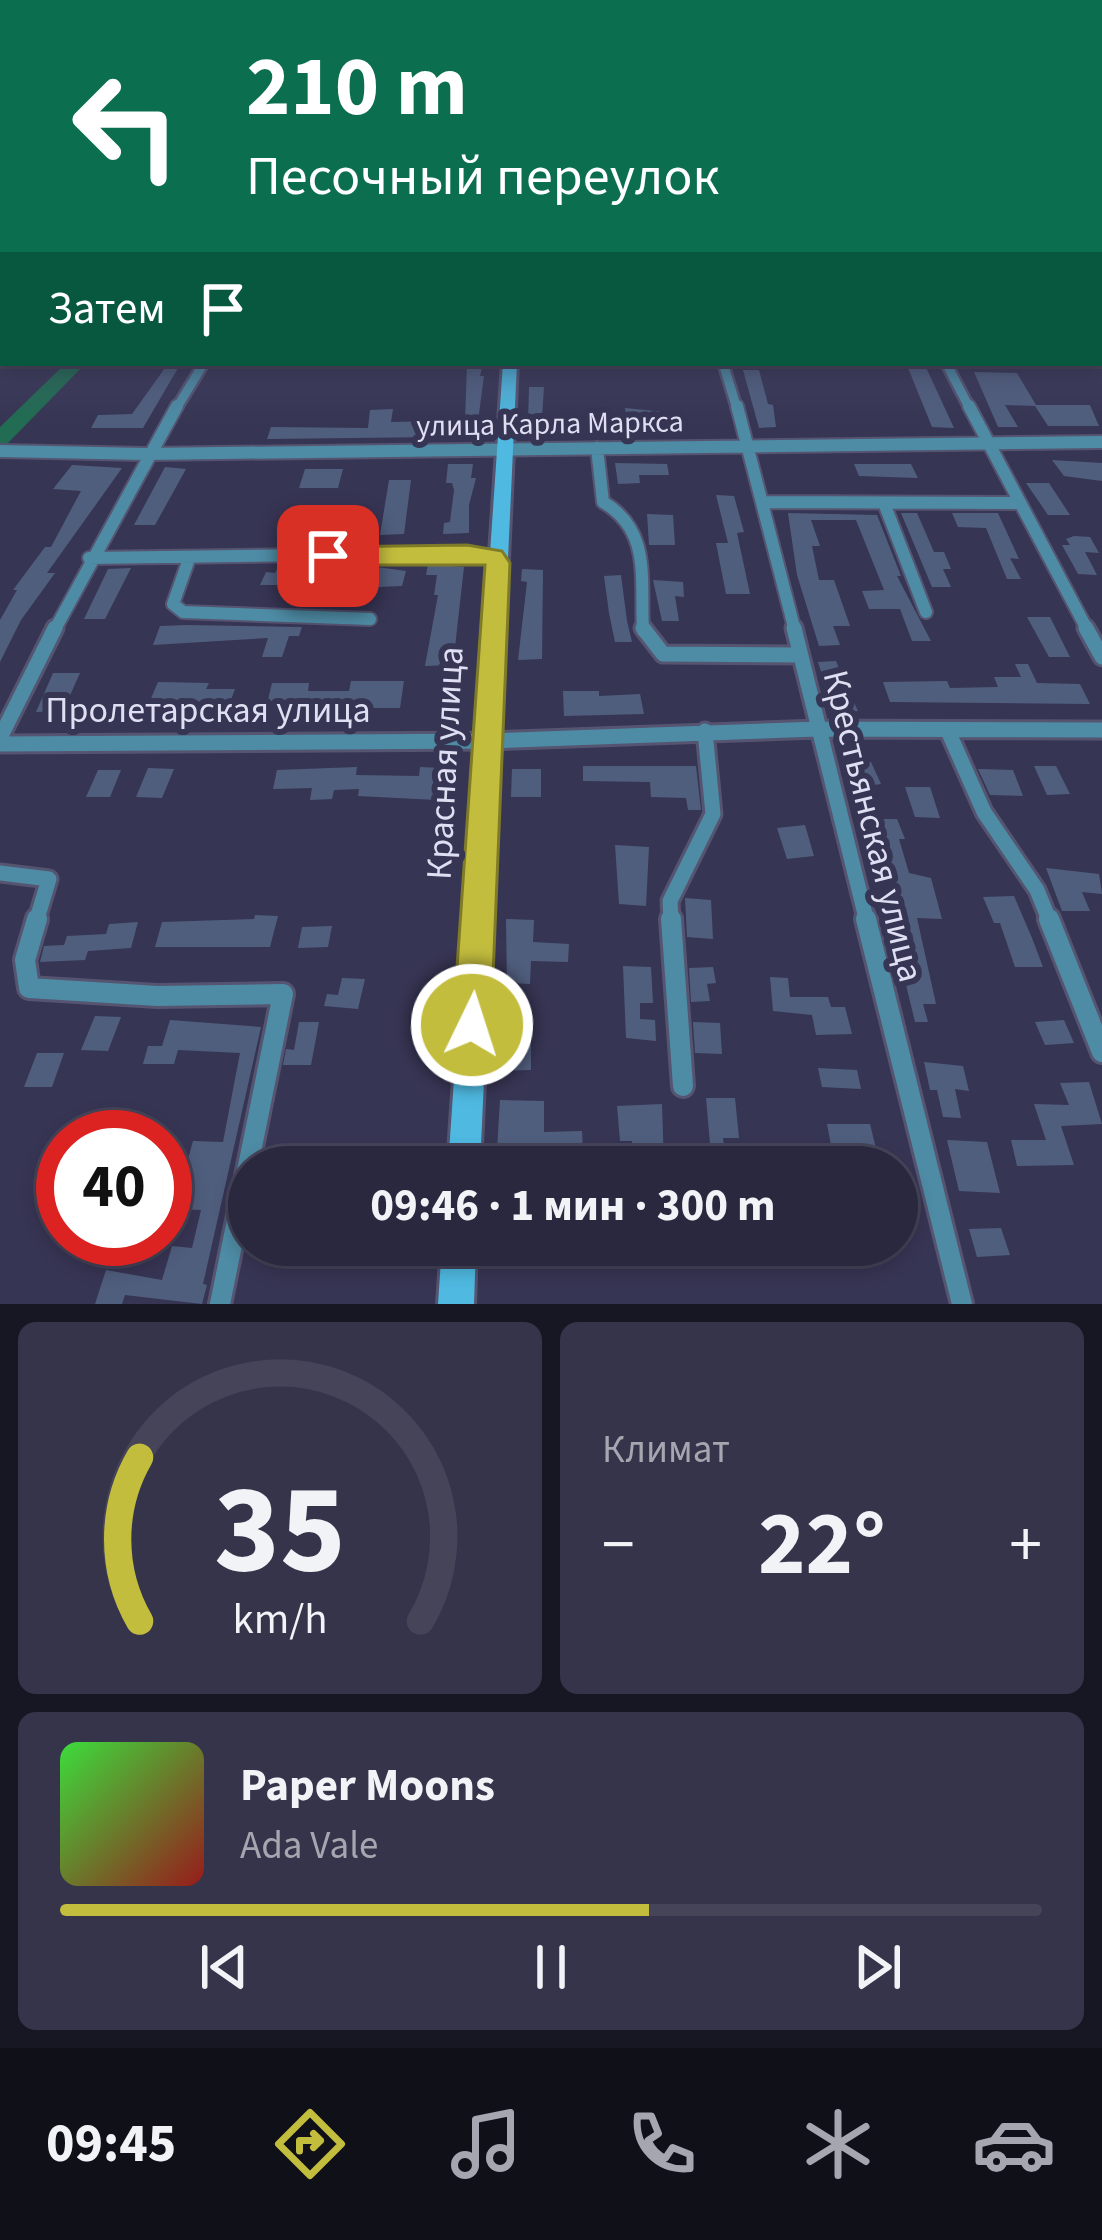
<!DOCTYPE html>
<html lang="ru">
<head>
<meta charset="utf-8">
<style>
	body { margin:0; font-family:"Source Sans 3",sans-serif; background:#35344a; color:#f1f3f6; height:100vh; display:flex; flex-direction:column; font-size:45px; white-space:nowrap }
	* { box-sizing:border-box; margin:0 }
	p { font-size:39px; color:#a5a6b0 }
	.icon { flex:none; width:66px; height:66px; fill:none; stroke:currentColor; stroke-width:2; stroke-linecap:round; stroke-linejoin:round }
	.map { position:relative; height:1304px; overflow:hidden }
	.drawer { display:flex; flex-direction:column; gap:18px; padding:18px; background:#171623; flex:1 }
	.drawer>* { flex:none }
	.hud { position:absolute; left:0px; top:0px; width:1104px; height:366px; box-shadow:0 6px 18px #0003,0 0 0 3px #454459; background:#0b6e4f; color:#fff; overflow:hidden }
	.speed { position:absolute; left:36px; top:1110px; display:flex; gap:24px; font-size:60px; font-weight:700; text-align:center }
	.speed>* { display:grid; place-content:center; width:156px; height:156px; border-radius:50%; background:#29283f; box-shadow:0 6px 18px #0003,0 0 0 3px #454459; line-height:1 }
	.speed .limit { border:18px solid #d22; background:#fff; color:#111 }
	.pin { position:absolute; display:grid; place-items:center; width:102px; height:102px; color:#fff; margin:-51px; border-radius:24px; box-shadow:0 6px 18px #0006 }
	.me { position:absolute; width:132px; margin:-66px; rotate:4deg; stroke-linejoin:round; filter:drop-shadow(0 0 9px #0008) }
	.turn { display:flex; align-items:center; gap:42px; height:252px; padding:0 48px; font-size:54px }
	.turn .icon { width:156px; height:156px; stroke-width:2.5 }
	.turn b { display:block; font-size:84px; line-height:102px }
	.then { display:flex; align-items:center; height:114px; padding:0 48px; background:#0003; gap:24px; font-size:45px }
	.big { font-size:90px; font-weight:700; line-height:1.1 }
	.drawer .widget { flex:1; display:flex; flex-direction:column; justify-content:center; gap:18px; min-width:0; padding:0 42px; border-radius:18px; background:#35344a }
	.drawer .dial { align-items:center; gap:0 }
	.dial svg { height:312px; overflow:visible; fill:none; stroke:#454459; stroke-width:7; stroke-linecap:round; text-anchor:middle }
	.dial text { fill:#f1f3f6; stroke:none }
	.song { display:flex; align-items:center; gap:36px }
	.cover { width:144px; height:144px; border-radius:18px; background:linear-gradient(135deg,hsl(120 70% 55%),hsl(0 70% 35%)) }
	.played { height:12px; border-radius:6px; background:linear-gradient(90deg,#c3bd3e 60%,#454459 60%) }
	.keys { display:flex; justify-content:space-around; direction:ltr }
	.heat { display:flex; justify-content:space-between; align-items:center; font-size:66px; direction:ltr }
	.drawer .tiles { flex:1; display:grid; gap:18px; grid-template-columns:1fr 1fr }
	.widget:last-child { grid-column:span 2 }
	.trip { position:absolute; left:228px; top:1146px; width:690px; height:120px; border-radius:60px; background:#29283f; box-shadow:0 6px 18px #0003,0 0 0 3px #454459; font-weight:700; line-height:120px; text-align:center }
	.dock { display:flex; height:192px; justify-content:space-around; align-items:center; background:#101019; color:#a5a6b0 }
	.dock .icon { width:84px; height:84px }
	.dock .selected { color:#c3bd3e }
	.dock b { font-size:54px; color:#f1f3f6 }
	.map>svg:first-child { display:block }
	.lines { fill:none; stroke-linecap:round; stroke-linejoin:round }
	.river { fill:#216c52; fill-rule:evenodd }
	.building { fill:#505e7e }
	.street-far3-casing { stroke:#555471; stroke-width:14 }
	.street-far2-casing { stroke:#555471; stroke-width:16 }
	.street-far1-casing { stroke:#555471; stroke-width:21 }
	.street-casing { stroke:#555471; stroke-width:26 }
	.secondary-casing { stroke:#555471; stroke-width:6 }
	.street-far3 { stroke:#4e8ba4; stroke-width:9 }
	.street-far2 { stroke:#4e8ba4; stroke-width:12 }
	.street-far1 { stroke:#4e8ba4; stroke-width:15 }
	.street { stroke:#4e8ba4; stroke-width:20 }
	.secondary { fill:#4fb9e1; fill-rule:evenodd }
	.route { fill:#c3bd3e; stroke:#7f7b28; stroke-width:3 }
	.labels { text-anchor:middle; dominant-baseline:central; stroke-width:12; stroke-linejoin:round; paint-order:stroke }
	.far-street-label { font-size:30px; fill:#dfdff3; stroke:#373554 }
	.street-label { font-size:36px; fill:#dfdff3; stroke:#373554 }
</style>
</head>
<body>
<div class="map">
<svg width="1102" height="1304" viewBox="0 0 1102 1304">
	<rect width="100%" height="100%" fill="#373554"/>
	<g class="lines">
		<!-- river -->
		<path class="river" d="M66,363h20l-79,81 -7,1v-18z"/>
	</g>
	<!-- building -->
	<path class="building" d="M467,363h16l-3,13h4l-8,60 -28,1 4,-16h13z
		M906,363h18l30,65 -22,-1z
		M165,368h13l-35,60h-52l7,-13 34,-1z
		M743,370h16l9,34 5,1 3,22 -17,1z
		M974,372l43,1 19,32h54l9,21h-51l-13,-20 -30,-1 13,22h-20z
		M529,387h15l-2,30 33,2 2,12 -55,1v-10h6z
		M625,408l40,4 5,17 -19,1 -2,-11 -23,1 2,10 -27,-1 -1,-12 26,-1z
		M393,409l-2,13 48,-1 -2,16 -170,2 4,-12 97,1 2,-18z
		M1052,460l50,3v18l-38,-5z
		M615,463l52,1 2,11h-30l1,8 -22,1z
		M448,464h25l-2,14h5l-7,27v28l-26,1 1,-11 6,-1 4,-32 -2,-7h-6z
		M854,464h57l7,14 -59,-2z
		M72,465l50,3 -75,105h8l-34,47 -21,42v-42l17,-30h-4l32,-43h6l30,-56 -28,-2z
		M165,467l21,2 -31,56h-21z
		M305,469h38l-5,19h-39z
		M389,480h22l-7,54 -24,1z
		M1026,483h23l21,32h-22z
		M716,495l18,1 10,36 -7,1 13,61h-24l-10,-51h12z
		M788,513l89,2 24,61h-4l34,65h-19l-12,-32h-31l-7,-18 22,-1 -28,-70h-45l9,26h-8l7,34h15l16,46h-17l7,19 -21,1 -22,-71z
		M901,513h16l17,39h10l7,17h-8l8,18h-19z
		M952,513h46l21,46 -9,-1 11,21h-14l-21,-51 -28,-1z
		M647,514l26,1 2,30h-26z
		M1074,536l16,1 9,16 -14,-1 12,23 -19,-1 -16,-29h8l-4,-6z
		M428,564l36,3 -11,98 -28,1 13,-71h-4l3,-20h-11z
		M278,567h99l29,4 -4,15 -95,4 1,-5h-48l6,-13 9,1z
		M131,568l-26,51h-21l24,-50z
		M522,569l21,1 -1,89 -24,1 9,-78 -6,-1z
		M621,575l6,46 5,21h-17l-6,-29 -5,-37z
		M653,580l30,2 1,15 -9,-1 4,25h-17z
		M1027,617h23l20,40h-21z
		M160,626l28,-1 114,2 -3,9h-10l-7,21h-20l6,-19 -115,7z
		M836,661l14,33 8,17 -24,2 -16,-51z
		M1015,664h13l9,19 43,1 10,20 -200,-2 -7,-20 64,-1 3,7 48,-1 -4,-10h27z
		M53,673h27l-17,38 -27,1z
		M351,681h53l-4,27h-134l6,-25h37l-1,8h41z
		M158,682l51,1 -3,6h29l-7,19 -82,2z
		M563,691h36v5l41,-2 4,20 -80,2z
		M871,762l10,22 -28,4 -9,-22z
		M583,766h113l5,44h-13l-2,-12 -35,-1 -1,-15 -67,-1z
		M1034,766h22l14,28 -23,1z
		M357,767l-1,8 63,1 1,-9 22,1 -5,32 -79,-4 1,-7 -25,1 -2,9 -22,1 2,-12 -39,1 4,-19z
		M148,768l26,1 -12,29 -26,-1z
		M512,769h29v28h-30z
		M978,769l35,1 10,26 -33,-1z
		M98,770h23l-11,27h-24z
		M905,787h25l10,31 -25,-1z
		M863,819h34l8,20h-6l10,34 22,5 11,41 -25,-1 19,86h-13l5,18h-13l-24,-99h11l-10,-40h-13z
		M805,825l9,31 -27,3 -10,-31z
		M615,845l34,2 -3,59 -27,-2z
		M1046,868l53,6 3,20 -20,-2 8,19h-28z
		M1014,896l18,42 11,29h-28l-15,-44h-6l-11,-26z
		M685,898l26,2 2,39 -26,-2z
		M255,915l23,1 -8,31h-115l7,-25 92,-3z
		M506,919l28,1 -1,22 36,2 -1,18 -37,-1 -1,23 -23,-1z
		M138,922l-7,26 -43,3 -3,9 -45,2 4,-16 20,-1 3,-9 39,-2 3,-10z
		M332,926l-4,21 -30,1 4,-21z
		M623,966l28,1 2,36h-13v16l15,1 1,21 -30,-3z
		M713,967l3,16 -9,1 3,17 -19,1 -2,-34z
		M770,977l18,1 2,19h38l3,10h14l7,27 -36,1 -4,-20 -39,-4z
		M342,978l23,1 -7,30 -34,-3 3,-12 11,1z
		M95,1016l26,1 -13,34 -27,-1z
		M170,1020l91,7 -58,257 4,1 -5,19 -77,-9 -3,9h-27l11,-34 56,10 10,-34 20,2 9,-38 -27,-1 19,-68 30,1 17,-89 -62,-3 -4,14h-31l5,-18h14z
		M1064,1020l10,23 -29,2 -10,-23z
		M299,1022h20l-8,43h-28l3,-16 8,1z
		M693,1022l27,1 2,31 -27,-1z
		M499,1032h32v38l-32,1z
		M37,1053h27l-12,34h-28z
		M924,1062l39,4 6,25 -14,-2 6,29 -18,-1 -6,-27h-7z
		M818,1068l39,2 4,19 -39,-2z
		M1089,1082l13,42 -41,2 13,39 -57,1 -6,-26h35l-12,-36 35,1 -9,-22z
		M706,1098h29l4,40h-16l3,29h-14z
		M500,1100l44,1v31l38,-1 1,20 -51,4 -1,12h-35z
		M662,1104l2,63h-30l-2,-26h-12l-3,-35z
		M827,1124h43l9,37h-45z
		M947,1140l40,2 13,51 -41,-2z
		M1001,1228l9,27 -33,2 -8,-28z"/>
	<g class="lines">
		<defs>
			<path id="street-far3" d="M723,363l14,46
				M946,363l24,46
				M176,409l28,-46"/>
			<path id="street-far2" d="M737,406l58,225
				M969,406l119,225
				M597,448l6,54c49,29 37,77 40,129
				M0,451l146,3 956,-12
				M763,502l256,1
				M884,503l42,109
				M89,558l378,-5 26,4 4,7
				M189,559l-16,45 10,8 187,7
				M54,631l123,-225"/>
			<path id="street-far1" d="M643,628l20,26 137,1
				M794,628l73,294
				M1086,628l16,29
				M948,731l36,81 53,78 13,32
				M0,738l55,-110
				M0,744l489,-3 329,-12 284,1
				M0,873l49,6 -13,43
				M671,922l-1,-21 43,-87 -8,-83"/>
			<path id="street" d="M37,919l-12,41 4,28 128,8 126,-2 -63,310
				M671,919l12,167
				M866,919l96,385
				M1049,919l53,133"/>
			<path id="secondary" d="M503,363h14l-37,804h-32z
				M442,1245h34l-2,59h-36z"/>
		</defs>
		<!-- street-far3 casing -->
		<use href="#street-far3" class="street-far3-casing"/>
		<!-- street-far2 casing -->
		<use href="#street-far2" class="street-far2-casing"/>
		<!-- street-far1 casing -->
		<use href="#street-far1" class="street-far1-casing"/>
		<!-- street casing -->
		<use href="#street" class="street-casing"/>
		<!-- secondary casing -->
		<use href="#secondary" class="secondary-casing"/>
		<!-- street-far3 -->
		<use href="#street-far3" class="street-far3"/>
		<!-- street-far2 -->
		<use href="#street-far2" class="street-far2"/>
		<!-- street-far1 -->
		<use href="#street-far1" class="street-far1"/>
		<!-- street -->
		<use href="#street" class="street"/>
		<!-- secondary -->
		<use href="#secondary" class="secondary"/>
	</g>
	<!-- sky -->
	<linearGradient id="sky" x2="0" y2="1"><stop stop-color="#1e1d2e"/><stop offset="0.57" stop-color="#4d5172"/><stop offset="1" stop-color="#4d5172" stop-opacity="0"/></linearGradient>
	<rect width="1102" height="421" fill="url(#sky)"/>
	<!-- route -->
	<path class="route" d="M467,545l35,6 8,12 -19,462 -5,13 -14,6 -13,-6 -6,-13 32,-460h-157l-12,-9 12,-9z"/>
	<g class="labels">
		<!-- far-street labels -->
		<g class="far-street-label">
			<text transform="translate(550 424) rotate(-1)">улица Карла Маркса</text>
		</g>
		<!-- street labels -->
		<g class="street-label">
			<text x="208" y="710">Пролетарская улица</text>
			<text transform="translate(445 763) rotate(-87)">Красная улица</text>
			<text transform="translate(873 826) rotate(76)">Крестьянская улица</text>
		</g>
	</g>
</svg>
<div class="speed"><div class="limit">40</div></div>
<div class="pin" style="left:328px;top:556px;background:#d93025"><svg class="icon" aria-label="arrive" viewBox="0 0 24 24"><path d="M6 21V4h12l-3 4 3 4H6"/></svg></div>
<svg class="me" style="left:472px;top:1025px" viewBox="-20 -20 40 40"><circle r="17" fill="#c3bd3e" stroke="#fff" stroke-width="3"/><path d="M0-11L8 9 0 5-8 9z" fill="#fff"/></svg>
<div class="trip">09:46 · 1 мин · 300 m</div>
<div class="hud">
<div class="turn"><svg class="icon" aria-label="left" viewBox="0 0 24 24"><path d="M17 20v-9H6M10 6l-5 5 5 5"/></svg><div><b>210 m</b>Песочный переулок</div></div>
<div class="then">Затем<svg class="icon" aria-label="arrive" viewBox="0 0 24 24"><path d="M6 21V4h12l-3 4 3 4H6"/></svg></div>
</div>
</div>
<section class="drawer">
<div class="tiles">
<div class="widget dial"><svg viewBox="0 0 100 80">
<path d="M14 69A42 42 0 1 1 86 69"/>
<path d="M14 69A42 42 0 0 1 14 27" stroke="#c3bd3e"/>
<text x="50" y="56" font-size="32" font-weight="700">35</text>
<text x="50" y="72" font-size="11">km/h</text>
</svg></div>
<div class="widget"><p>Климат</p>
<div class="heat"><a>−</a><b class="big">22°</b><a>+</a></div>
</div>
<div class="widget">
<div class="song"><i class="cover"></i><div><b>Paper Moons</b><p>Ada Vale</p></div></div>
<div class="played"></div>
<div class="keys"><svg class="icon" aria-label="previous" viewBox="0 0 24 24"><path d="M18 5L8 12l10 7zM5 5v14"/></svg><svg class="icon" aria-label="pause" viewBox="0 0 24 24"><path d="M8 5v14M16 5v14"/></svg><svg class="icon" aria-label="next" viewBox="0 0 24 24"><path d="M6 5l10 7-10 7zM19 5v14"/></svg></div>
</div>
</div>
</section>
<nav class="dock">
<b>09:45</b>
<svg class="icon selected" aria-label="directions" viewBox="0 0 24 24"><path d="M12 3l9 9-9 9-9-9zM9 14v-3h6M13 9l2 2-2 2"/></svg>
<svg class="icon" aria-label="music" viewBox="0 0 24 24"><path d="M9 18V5l10-2v13"/><circle cx="6" cy="18" r="3"/><circle cx="16" cy="16" r="3"/></svg>
<svg class="icon" aria-label="phone" viewBox="0 0 24 24"><path d="M5 4h4l2 5-3 2q2 4 5 5l2-3 5 2v4C11 20 4 13 5 4z"/></svg>
<svg class="icon" aria-label="climate" viewBox="0 0 24 24"><path d="M12 3v18M4 7l16 10M4 17L20 7"/></svg>
<svg class="icon" aria-label="car" viewBox="0 0 24 24"><path d="M5 17H2v-5l4-1 3-4h7l3 4 3 1v5h-3M9 17h6M6 11h13"/><circle cx="7" cy="17" r="2"/><circle cx="17" cy="17" r="2"/></svg>
</nav>
</body>
</html>
